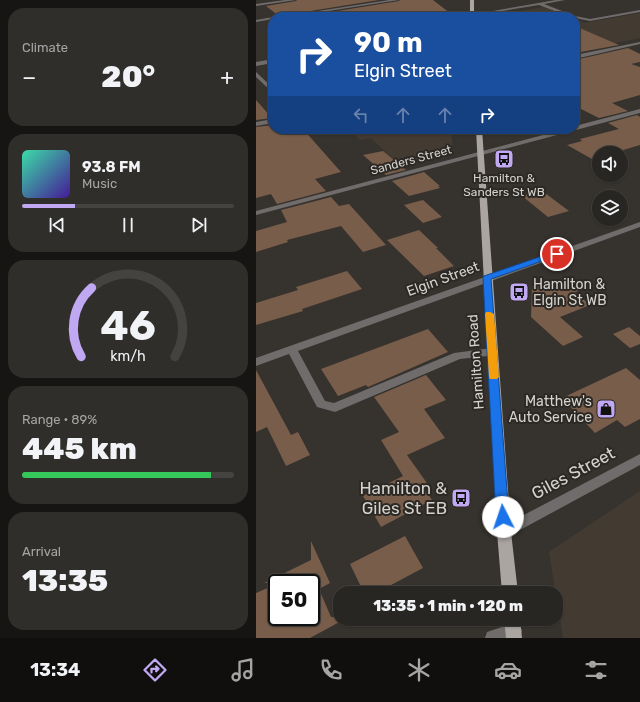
<!DOCTYPE html>
<html lang="en">
<head>
<meta charset="utf-8">
<style>
	body { margin:0; font-family:Rubik,sans-serif; background:#302e2a; color:#f1f3f6; height:100vh; display:flex; flex-direction:column; font-size:15px; white-space:nowrap }
	* { box-sizing:border-box; margin:0 }
	p { font-size:13px; color:#a5a5a5 }
	.icon { flex:none; width:22px; height:22px; fill:none; stroke:currentColor; stroke-width:2; stroke-linecap:round; stroke-linejoin:round }
	.map { position:relative; flex:1; overflow:hidden }
	.drawer { display:flex; flex-direction:column; gap:8px; padding:8px; background:#161513; width:256px }
	.drawer>* { flex:none }
	.hud { position:absolute; left:12px; top:12px; width:312px; height:122px; border-radius:16px; box-shadow:0 1px 3px #0004,0 0 0 1px #444340; background:#1a4fa0; color:#fff; overflow:hidden }
	.tools { position:absolute; left:336px; top:146px; display:grid; gap:8px }
	.tools a { display:grid; place-items:center; width:36px; height:36px; border-radius:50%; background:#282622; box-shadow:0 1px 3px #0004,0 0 0 1px #444340; font-size:20px }
	.speed { position:absolute; left:12px; top:574px; display:flex; gap:8px; font-size:20px; font-weight:700; text-align:center }
	.speed>* { display:grid; place-content:center; width:52px; height:52px; border-radius:50%; background:#282622; box-shadow:0 1px 3px #0004,0 0 0 1px #444340; line-height:1 }
	.speed .limit { border:2px solid #111; border-radius:6px; background:#fff; color:#111 }
	.pin { position:absolute; display:grid; place-items:center; width:34px; height:34px; color:#fff; margin:-17px; border:2px solid #fff; border-radius:50%; box-shadow:0 1px 4px #0007 }
	.me { position:absolute; width:44px; margin:-22px; rotate:356deg; stroke-linejoin:round; filter:drop-shadow(0 0 3px #0008) }
	.turn { display:flex; align-items:center; gap:14px; height:84px; padding:0 20px; font-size:18px }
	.turn .icon { width:52px; height:52px; stroke-width:2.5 }
	.turn b { display:block; font-size:28px; line-height:34px }
	.lanes { display:flex; align-items:center; height:38px; padding:0 20px; background:#0003; justify-content:center; gap:20px; direction:ltr }
	.lanes .off { opacity:.35 }
	.big { font-size:30px; font-weight:800; line-height:1.1 }
	.drawer .tile { flex:1; display:flex; flex-direction:column; justify-content:center; gap:6px; min-width:0; padding:0 14px; border-radius:16px; background:#302e2a }
	.drawer .dial { align-items:center; gap:0 }
	.dial svg { height:104px; overflow:visible; fill:none; stroke:#444340; stroke-width:7; stroke-linecap:round; text-anchor:middle }
	.dial text { fill:#f1f3f6; stroke:none }
	.song { display:flex; align-items:center; gap:12px }
	.cover { width:48px; height:48px; border-radius:6px; background:linear-gradient(135deg,hsl(160 70% 55%),hsl(260 70% 35%)) }
	.played { height:4px; border-radius:2px; background:linear-gradient(90deg,#c1a8f3 25%,#444340 25%) }
	.keys { display:flex; justify-content:space-around; direction:ltr }
	.heat { display:flex; justify-content:space-between; align-items:center; font-size:22px; direction:ltr }
	.charge { height:6px; border-radius:3px; background:linear-gradient(90deg,#34c759 89%,#444340 0) }
	.trip { position:absolute; left:77px; top:586px; width:230px; height:40px; border-radius:16px; background:#282622; box-shadow:0 1px 3px #0004,0 0 0 1px #444340; font-weight:800; line-height:40px; text-align:center }
	.tab-bar { display:flex; height:64px; justify-content:space-around; align-items:center; background:#100f0e; color:#a5a5a5 }
	.tab-bar .icon { width:28px; height:28px }
	.tab-bar .selected { color:#c1a8f3 }
	.tab-bar b { font-size:18px; color:#f1f3f6 }
	main { display:flex; flex:1; min-height:0 }
	.map>svg:first-child { display:block }
	.built { fill:#433b32 }
	.building { fill:#785d4a }
	.lines { fill:none; stroke-linecap:round; stroke-linejoin:round }
	.minor { fill:#6f6c6b; fill-rule:evenodd }
	.major { fill:#aba5a2; fill-rule:evenodd }
	.route { fill:#1a73e8; stroke:#114b97 }
	.slow { fill:#f59e0b }
	.labels { text-anchor:middle; dominant-baseline:central; stroke-width:4; stroke-linejoin:round; paint-order:stroke }
	.far-street-label { font-size:12px; fill:#d4d2cf; stroke:#2c2824 }
	.far-poi-label { font-size:12px; fill:#d4d2cf; stroke:#2c2824 }
	.street-label { font-size:14px; fill:#d4d2cf; stroke:#2c2824 }
	.poi-label { font-size:14px; fill:#d4d2cf; stroke:#2c2824; text-anchor:start }
	.near-street-label { font-size:17px; fill:#d4d2cf; stroke:#2c2824 }
	.near-poi-label { font-size:17px; fill:#d4d2cf; stroke:#2c2824; text-anchor:end }
</style>
</head>
<body>
<main>
<section class="drawer">
<div class="tile"><p>Climate</p>
<div class="heat"><a>−</a><b class="big">20°</b><a>+</a></div>
</div>
<div class="tile">
<div class="song"><i class="cover"></i><div><b>93.8 FM</b><p>Music</p></div></div>
<div class="played"></div>
<div class="keys"><svg class="icon" aria-label="previous" viewBox="0 0 24 24"><path d="M18 5L8 12l10 7zM5 5v14"/></svg><svg class="icon" aria-label="pause" viewBox="0 0 24 24"><path d="M8 5v14M16 5v14"/></svg><svg class="icon" aria-label="next" viewBox="0 0 24 24"><path d="M6 5l10 7-10 7zM19 5v14"/></svg></div>
</div>
<div class="tile dial"><svg viewBox="0 0 100 80">
<path d="M14 69A42 42 0 1 1 86 69"/>
<path d="M14 69A42 42 0 0 1 22 16" stroke="#c1a8f3"/>
<text x="50" y="56" font-size="32" font-weight="700">46</text>
<text x="50" y="72" font-size="11">km/h</text>
</svg></div>
<div class="tile"><p>Range · 89%</p><b class="big">445 km</b><div class="charge"></div></div>
<div class="tile"><p>Arrival</p><b class="big">13:35</b></div>
</section>
<div class="map">
<svg width="384" height="638" viewBox="0 0 384 638">
	<rect width="100%" height="100%" fill="#36322e"/>
	<!-- built -->
	<path class="built" d="M287,7l26,10h-83z
		M384,13v25l-65,13v-32l10,4z
		M91,129h104l2,24 -51,15 -31,-30 -11,2z
		M384,491v147h-77l-14,-86z"/>
	<!-- building -->
	<path class="building" d="M41,0h82l-100,16 -13,-10 30,-5z
		M144,0h33l22,17h-155l99,-16z
		M319,26l44,19 -44,8z
		M372,48l12,6v8l-9,2 9,3v28l-28,8 16,8 -29,7 -24,-12v-46z
		M0,100l16,18 -16,2z
		M381,115l3,2v28l-27,8h-14v4l-7,2 -25,-14 15,-4 -2,-2 39,-10 -11,-6z
		M17,125v4h30l38,43 -26,7 11,12 -49,13 -6,-10 -15,4v-71z
		M127,151l23,19 -20,5 -23,-20z
		M168,172l16,14h-2l2,2 -31,8 -17,-15z
		M285,190l28,21 -21,6 -26,-21z
		M75,197l8,9 10,-2 37,41 -23,7 -22,-26 -54,14 1,2 -32,10v-21l31,-9 -6,-12z
		M167,200l19,17 -19,6 -19,-18z
		M163,230l19,18h-2l18,18 -30,10 -37,-36z
		M91,271l15,18 -60,20 1,2 -47,14v-22l42,-13 -2,-3z
		M308,279l15,12 -4,1 15,13 -30,12 23,20 -20,9 -32,-29 1,-31 12,-4 4,4z
		M373,327l11,9v8l-10,4 -17,-14z
		M172,329l20,23 -80,35 -2,-2 -28,11 -17,-27z
		M370,368l14,12v39l-15,8 -8,-7 -22,13 -33,-35z
		M0,370l35,65 7,-3 12,23 -24,11 -19,-39 -11,5z
		M170,375l20,25 -22,9 21,29 -38,17 22,31 -5,2 8,12 -51,27 -18,-31 40,-20 -22,-36 18,-8 -25,-35z
		M149,536l18,32 -47,25h-12l-14,-29z
		M55,541l19,42 -11,6 12,28h9v2h5l-35,19h-54v-45l21,-9v33h34v-34h-47l47,-23z"/>
	<g class="lines">
		<!-- minor -->
		<path class="minor" d="M29,0h11l-40,6v-2z
			M133,0h10l-109,17h-11z
			M300,0h9l-21,4 31,12 15,3 50,-9v2l-50,9 -20,-4 -31,-12 -67,11 -2,-1z
			M17,17v2l-17,3v-2l17,-3h1z
			M384,42v2l-65,15v-4z
			M17,59v4l-17,3v-4z
			M0,72l17,16v5l-17,-16z
			M384,109v4l-384,102v-4l310,-82h9v-3z
			M17,119v4l-17,3v-4z
			M384,222v5l-342,124 27,50 9,2 120,-50 38,-5 4,1 1,3 -1,3 -36,4 -125,53 -18,-5 -28,-53 -33,12v-8z
			M384,454v11l-131,71 -5,2 -5,-2 -2,-4 2,-4z
			M258,623l6,2 2,6 -2,6 -4,1h-31l2,-6z"/>
		<!-- major -->
		<path class="major" d="M214,0h4v17h-4z
			M220,129h6l29,403 7,61h-16l-5,-61z
			M248,619h16l2,19h-16z"/>
	</g>
	<!-- route -->
	<path class="route" d="M301,251l4,3 -2,1 -68,24 18,238 -2,4 -4,2 -5,-2 -2,-4 -13,-239 1,-2z"/>
	<!-- slow -->
	<path class="slow" d="M230,312h4l4,2 5,63 -2,2h-7l-1,-2 -4,-63z"/>
	<!-- icons -->
	<defs>
		<symbol id="bus-square" viewBox="-11 -11 22 22"><rect x="-9" y="-9" width="18" height="18" rx="4" fill="#c1a8f3" stroke="#2c2824"/><path d="M-5-6H5V4H4V6H2V4H-2V6H-4V4H-5ZM-3.5-4V0h7V-4ZM-3.5 1.2v1.5H-2V1.2ZM2 1.2v1.5H3.5V1.2Z" fill="#111"/></symbol>
		<symbol id="shop-square" viewBox="-11 -11 22 22"><rect x="-9" y="-9" width="18" height="18" rx="4" fill="#c1a8f3" stroke="#2c2824"/><path d="M-5-2.5h2.3a2.7 3.5 0 0 1 5.4 0H5L5.5 6h-11ZM-1.5-2.5h3a1.5 2.3 0 0 0-3 0Z" fill="#111"/></symbol>
	</defs>
	<g fill-rule="evenodd">
		<use href="#bus-square" x="237" y="148" width="22" height="22"/>
		<use href="#bus-square" x="252" y="281" width="22" height="22"/>
		<use href="#shop-square" x="339" y="398" width="22" height="22"/>
		<use href="#bus-square" x="194" y="487" width="22" height="22"/>
	</g>
	<g class="labels">
		<!-- far-street labels -->
		<g class="far-street-label">
			<text transform="translate(155 160) rotate(-15)">Sanders Street</text>
		</g>
		<!-- far-poi labels -->
		<g class="far-poi-label">
			<text x="248" y="178">Hamilton &amp;<tspan x="248" dy="14">Sanders St WB</tspan></text>
		</g>
		<!-- street labels -->
		<g class="street-label">
			<text transform="translate(187 279) rotate(-20)">Elgin Street</text>
			<text transform="translate(220 362) rotate(-94)">Hamilton Road</text>
		</g>
		<!-- poi labels -->
		<g class="poi-label">
			<text x="277" y="284">Hamilton &amp;<tspan x="277" dy="16">Elgin St WB</tspan></text>
			<text x="336" y="401" text-anchor="end">Matthew's<tspan x="336" dy="16">Auto Service</tspan></text>
		</g>
		<!-- near-street labels -->
		<g class="near-street-label">
			<text transform="translate(317 473) rotate(-28)">Giles Street</text>
		</g>
		<!-- near-poi labels -->
		<g class="near-poi-label">
			<text x="191" y="488">Hamilton &amp;<tspan x="191" dy="20">Giles St EB</tspan></text>
		</g>
	</g>
</svg>
<div class="tools">
<a><svg class="icon" aria-label="sound" viewBox="0 0 24 24"><path d="M4 9h4l5-4v14l-5-4H4zM17 9q2 3 0 6"/></svg></a>
<a><svg class="icon" aria-label="layers" viewBox="0 0 24 24"><path d="M12 4l9 5-9 5-9-5zM3 14l9 5 9-5"/></svg></a>
</div>
<div class="speed"><div class="limit">50</div></div>
<div class="pin" style="left:301px;top:254px;background:#d93025"><svg class="icon" aria-label="arrive" viewBox="0 0 24 24"><path d="M6 21V4h12l-3 4 3 4H6"/></svg></div>
<svg class="me" style="left:247px;top:517px" viewBox="-20 -20 40 40"><circle r="19" fill="#fff"/><path d="M0-13L10 11 0 6-10 11z" fill="#1a73e8"/></svg>
<div class="trip">13:35 · 1 min · 120 m</div>
<div class="hud">
<div class="turn"><svg class="icon" aria-label="right" viewBox="0 0 24 24"><path d="M7 20v-9h11M14 6l5 5-5 5"/></svg><div><b>90 m</b>Elgin Street</div></div>
<div class="lanes"><svg class="icon off" aria-label="left" viewBox="0 0 24 24"><path d="M17 20v-9H6M10 6l-5 5 5 5"/></svg><svg class="icon off" aria-label="ahead" viewBox="0 0 24 24"><path d="M12 20V5M6 11l6-6 6 6"/></svg><svg class="icon off" aria-label="ahead" viewBox="0 0 24 24"><path d="M12 20V5M6 11l6-6 6 6"/></svg><svg class="icon" aria-label="right" viewBox="0 0 24 24"><path d="M7 20v-9h11M14 6l5 5-5 5"/></svg></div>
</div>
</div>
</main>
<nav class="tab-bar">
<b>13:34</b>
<svg class="icon selected" aria-label="directions" viewBox="0 0 24 24"><path d="M12 3l9 9-9 9-9-9zM9 14v-3h6M13 9l2 2-2 2"/></svg>
<svg class="icon" aria-label="music" viewBox="0 0 24 24"><path d="M9 18V5l10-2v13"/><circle cx="6" cy="18" r="3"/><circle cx="16" cy="16" r="3"/></svg>
<svg class="icon" aria-label="phone" viewBox="0 0 24 24"><path d="M5 4h4l2 5-3 2q2 4 5 5l2-3 5 2v4C11 20 4 13 5 4z"/></svg>
<svg class="icon" aria-label="climate" viewBox="0 0 24 24"><path d="M12 3v18M4 7l16 10M4 17L20 7"/></svg>
<svg class="icon" aria-label="car" viewBox="0 0 24 24"><path d="M5 17H2v-5l4-1 3-4h7l3 4 3 1v5h-3M9 17h6M6 11h13"/><circle cx="7" cy="17" r="2"/><circle cx="17" cy="17" r="2"/></svg>
<svg class="icon" aria-label="filters" viewBox="0 0 24 24"><path d="M4 7h16M4 17h16"/><circle cx="9" cy="7" r="2"/><circle cx="15" cy="17" r="2"/></svg>
</nav>
</body>
</html>
